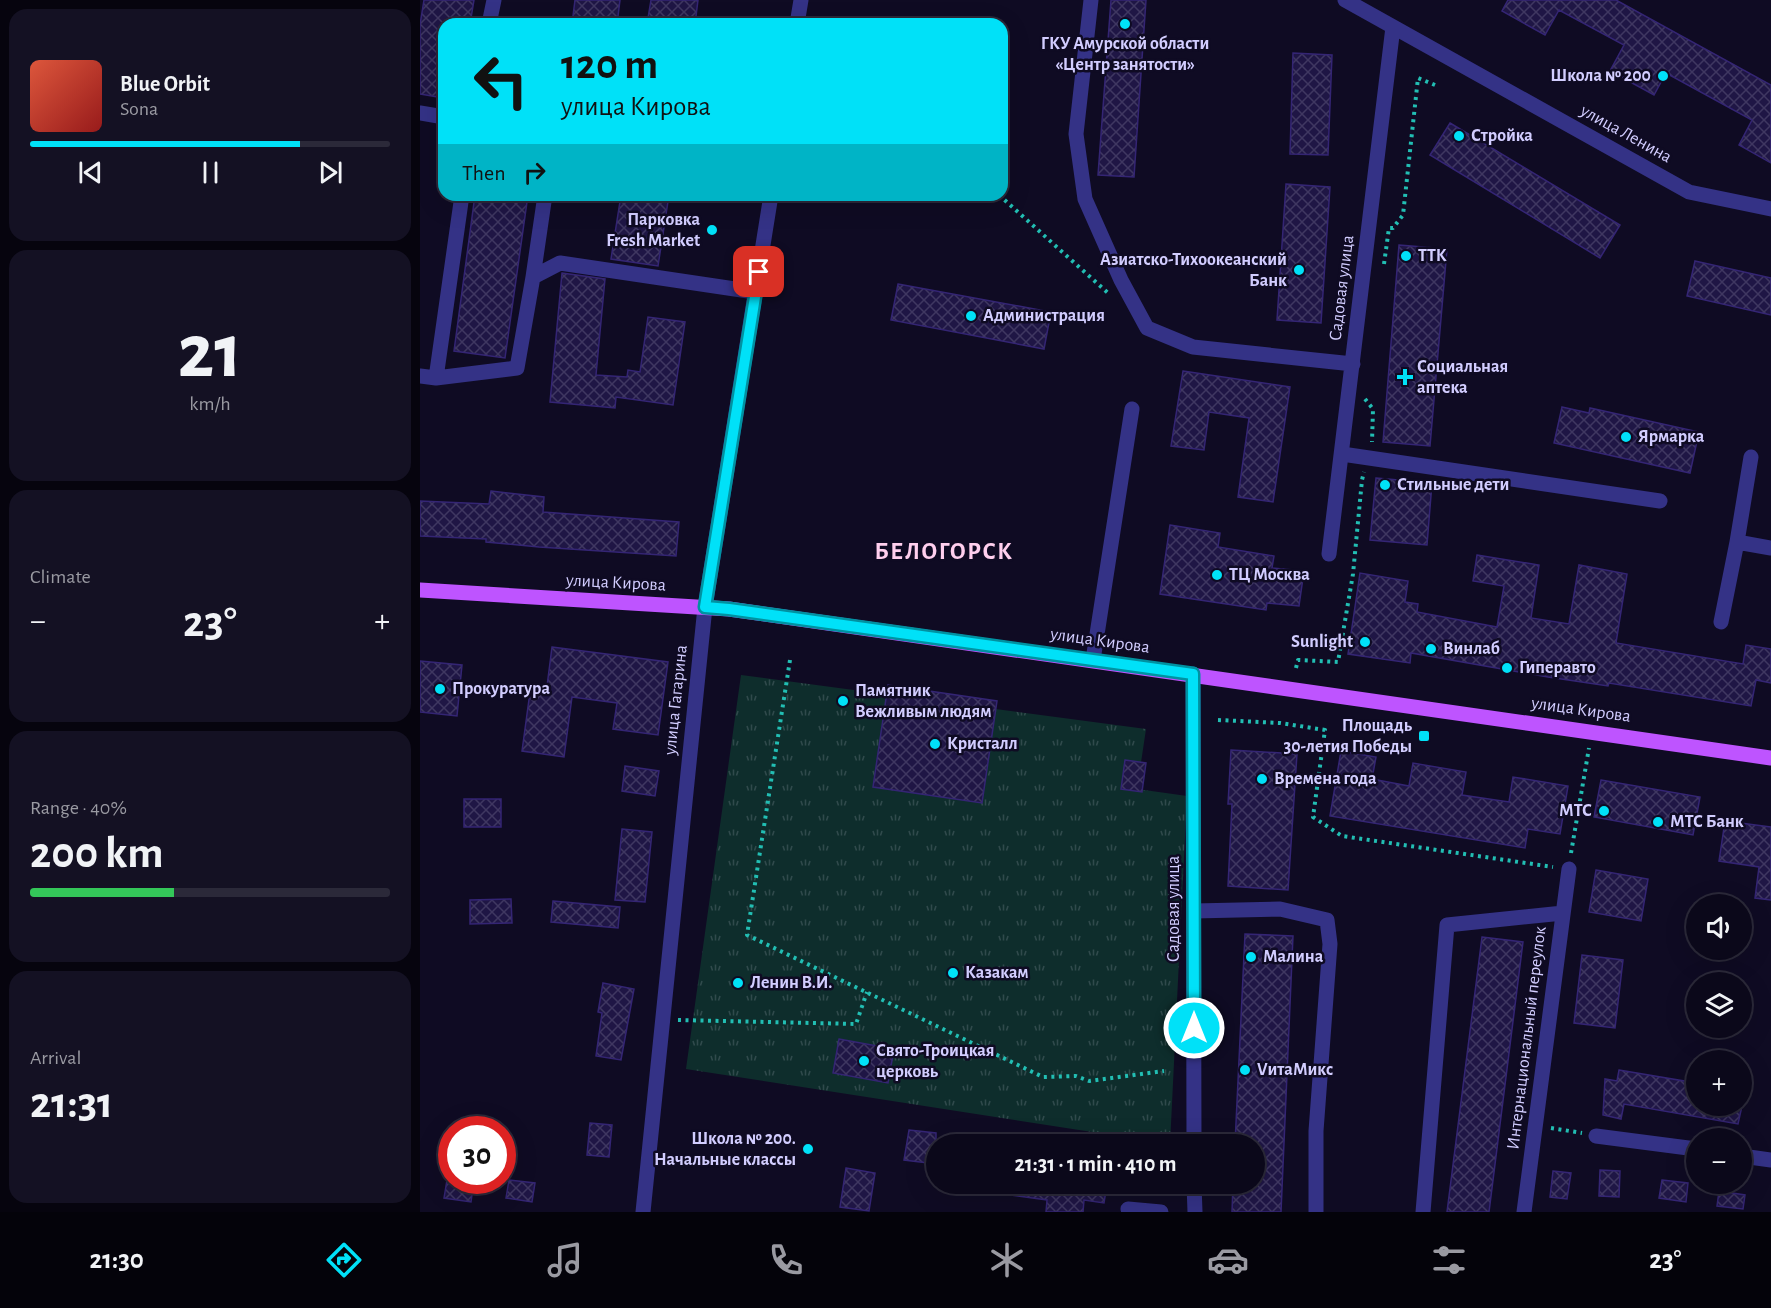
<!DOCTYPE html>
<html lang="en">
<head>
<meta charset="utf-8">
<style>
	body { margin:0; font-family:"Alegreya Sans",sans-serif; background:#141123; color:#f1f3f6; height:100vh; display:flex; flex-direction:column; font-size:22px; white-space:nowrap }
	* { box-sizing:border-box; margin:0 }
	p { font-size:20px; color:#9a9aa2 }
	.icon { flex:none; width:33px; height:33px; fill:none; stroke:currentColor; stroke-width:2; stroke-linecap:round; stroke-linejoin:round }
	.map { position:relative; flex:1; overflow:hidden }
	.details { display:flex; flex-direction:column; gap:9px; padding:9px; background:#06040e; width:420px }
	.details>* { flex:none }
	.hud { position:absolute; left:18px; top:18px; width:570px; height:183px; border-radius:18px; box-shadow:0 6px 24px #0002,0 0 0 2px #2b2939; background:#00e1f8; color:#111; overflow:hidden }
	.tools { position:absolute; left:1266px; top:894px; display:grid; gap:12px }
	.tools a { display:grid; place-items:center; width:66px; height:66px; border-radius:50%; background:#0b081a; box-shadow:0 6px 24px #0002,0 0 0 2px #2b2939; font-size:30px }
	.speed { position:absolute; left:18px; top:1116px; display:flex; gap:12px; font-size:30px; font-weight:700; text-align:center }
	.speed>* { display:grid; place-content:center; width:78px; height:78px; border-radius:50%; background:#0b081a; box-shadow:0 6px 24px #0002,0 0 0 2px #2b2939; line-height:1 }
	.speed .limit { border:9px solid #d22; background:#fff; color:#111 }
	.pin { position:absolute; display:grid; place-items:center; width:51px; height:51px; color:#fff; margin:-26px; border-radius:12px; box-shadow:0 3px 9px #0006 }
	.me { position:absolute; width:66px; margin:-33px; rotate:0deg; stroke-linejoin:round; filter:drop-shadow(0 0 4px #0008) }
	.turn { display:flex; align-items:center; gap:21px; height:126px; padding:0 24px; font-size:27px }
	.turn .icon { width:78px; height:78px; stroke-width:2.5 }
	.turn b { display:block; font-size:42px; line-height:51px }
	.then { display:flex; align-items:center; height:57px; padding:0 24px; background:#0003; gap:12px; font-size:22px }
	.big { font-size:45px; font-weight:600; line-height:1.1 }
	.details .tile { flex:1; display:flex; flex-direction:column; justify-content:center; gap:9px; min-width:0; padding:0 21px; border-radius:18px; background:#141123 }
	.details .dial { align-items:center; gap:0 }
	.dial b { font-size:78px; line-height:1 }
	.song { display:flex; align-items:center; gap:18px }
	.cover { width:72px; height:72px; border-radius:9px; background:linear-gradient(135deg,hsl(10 70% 55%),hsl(0 70% 35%)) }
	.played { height:6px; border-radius:3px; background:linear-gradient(90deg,#00e1f8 75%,#2b2939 75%) }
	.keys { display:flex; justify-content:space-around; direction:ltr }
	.heat { display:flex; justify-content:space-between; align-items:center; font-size:33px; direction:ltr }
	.charge { height:9px; border-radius:4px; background:linear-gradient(90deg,#34c759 40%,#2b2939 0) }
	.trip { position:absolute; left:506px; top:1134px; width:339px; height:60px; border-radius:30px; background:#0b081a; box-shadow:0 6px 24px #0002,0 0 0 2px #2b2939; font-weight:600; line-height:60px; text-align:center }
	.tabs { display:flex; height:96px; justify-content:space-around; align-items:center; background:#04030a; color:#9a9aa2 }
	.tabs .icon { width:42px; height:42px }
	.tabs .selected { color:#00e1f8 }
	.tabs b { font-size:27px; color:#f1f3f6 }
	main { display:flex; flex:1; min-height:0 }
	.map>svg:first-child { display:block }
	.park { fill:url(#park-tufts) }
	.building { fill:url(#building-cross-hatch); stroke:#342574; stroke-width:1.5 }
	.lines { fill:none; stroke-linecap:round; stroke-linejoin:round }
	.path { stroke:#22beb3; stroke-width:4; stroke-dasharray:3 4.5; stroke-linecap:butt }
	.minor { stroke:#343286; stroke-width:15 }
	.major { stroke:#be54ff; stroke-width:15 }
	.route-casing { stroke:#0092a1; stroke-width:15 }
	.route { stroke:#00e1f8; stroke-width:10 }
	.poi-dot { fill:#00e1f8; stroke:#0f0b23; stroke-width:2 }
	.labels { text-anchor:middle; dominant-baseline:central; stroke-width:5; stroke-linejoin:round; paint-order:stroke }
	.poi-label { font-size:18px; font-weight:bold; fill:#d2cdff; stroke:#0f0b23; text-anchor:start }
	.street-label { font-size:18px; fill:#d2cdff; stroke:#0f0b23 }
	.district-label { font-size:24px; font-weight:bold; letter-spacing:1.5px; fill:#ffcfee; stroke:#0f0b23 }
</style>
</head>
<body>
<main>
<section class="details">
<div class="tile">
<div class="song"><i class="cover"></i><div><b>Blue Orbit</b><p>Sona</p></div></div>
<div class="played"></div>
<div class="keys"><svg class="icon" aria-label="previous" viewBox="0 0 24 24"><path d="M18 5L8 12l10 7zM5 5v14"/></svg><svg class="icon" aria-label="pause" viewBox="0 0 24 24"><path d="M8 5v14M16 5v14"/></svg><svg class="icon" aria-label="next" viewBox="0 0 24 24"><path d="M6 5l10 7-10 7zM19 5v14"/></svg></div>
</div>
<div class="tile dial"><b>21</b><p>km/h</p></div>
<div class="tile"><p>Climate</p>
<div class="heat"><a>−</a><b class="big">23°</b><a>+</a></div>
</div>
<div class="tile"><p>Range · 40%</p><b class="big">200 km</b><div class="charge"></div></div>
<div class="tile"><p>Arrival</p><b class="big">21:31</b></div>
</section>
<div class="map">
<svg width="1351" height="1212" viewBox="0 0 1351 1212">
	<defs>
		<pattern id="park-tufts" width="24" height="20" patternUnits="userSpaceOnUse" patternTransform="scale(1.5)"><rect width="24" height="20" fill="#0e2d2c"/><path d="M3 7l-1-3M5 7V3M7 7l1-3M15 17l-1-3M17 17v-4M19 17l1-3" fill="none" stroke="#304a4c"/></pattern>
		<pattern id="building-cross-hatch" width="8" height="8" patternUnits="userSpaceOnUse" patternTransform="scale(1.5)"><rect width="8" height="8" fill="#1f1645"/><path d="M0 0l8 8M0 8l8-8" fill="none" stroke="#3f3761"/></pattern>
	</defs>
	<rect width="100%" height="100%" fill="#0f0b23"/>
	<!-- park -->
	<path class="park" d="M321,675l405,54 -9,60 50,7 -17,348 -484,-75z"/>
	<!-- building -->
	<path class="building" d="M4,0h50l-4,24h-26v74l-24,-4v-69z
		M155,0h45l-3,24h-45z
		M231,0h47l-3,24h-48z
		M691,0h35l-12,177 -36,-2z
		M1088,0h108l155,85v78l-32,-18 13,-25 -86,-47 -12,22 -44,-24 14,-26 -65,-35 -14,25 -43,-24z
		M873,53l39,2 -4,100 -38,-1z
		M1030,123l170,102 -20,33 -170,-103z
		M866,184l44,3 -9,136 -44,-3z
		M55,195h53l-23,163 -51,-7z
		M201,195h48l-11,71 -47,-7z
		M979,245l48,4 -17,197 -47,-4z
		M1275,261l76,17v37l-84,-19z
		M142,273l43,6 -9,96 31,2 1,-7 12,2 8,-55 37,5 -12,83 -57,-8 -1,11 -65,-6z
		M478,284l153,28 -7,37 -153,-29z
		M763,371l107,16 -17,115 -35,-5 11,-79 -40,-6 -5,38 -33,-4z
		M1142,407l27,6 1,-5 109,24 -9,41 -136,-30z
		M956,478l56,5 -5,62 -57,-5z
		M71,491l53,6 -1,15 136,10 -3,34 -137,-9 -53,-5v-3l-66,-3v-35l69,3z
		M750,525l50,8 -2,14 56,9 -2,12 32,3 -5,35 -32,-3 -1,7 -106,-16z
		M1057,555l62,10 -8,53 38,6 10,-59 48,9 -11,69 127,21 3,-19 25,4v34l-15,-3 -5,26 -142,-23 -1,3 -60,-9 -137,-24 -1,10 -62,-9 12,-81 48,8 -3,21 13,2 -1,8 80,15 7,-41 -31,-5z
		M132,647l116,15 -10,73 -45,-6 4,-26 -45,-6 -8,60 -42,-6 8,-59 16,2z
		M0,661l42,4 -5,51 -37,-4z
		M468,685l109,16 -15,102 -109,-16z
		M811,750l66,4 -9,136 -60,-4 4,-82h-4z
		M921,751l35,6 -4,22 37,7 4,-23 53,9 -4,23 47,7 4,-25 55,9 -8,48 -32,-5 -3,19 -195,-32z
		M705,760l21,3 -4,29 -21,-3z
		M205,766l34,5 -4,25 -33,-5z
		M1181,780l99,17 -7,38 -99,-18z
		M44,799h37v28h-37z
		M1305,821l46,6v73l-16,-2 4,-31 -40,-6z
		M202,829l30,3 -7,70 -30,-2z
		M1176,870l52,9 -7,42 -52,-9z
		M91,899l1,24 -42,1v-24z
		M133,901l67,6 -2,21 -67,-6z
		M825,934l48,2 -12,276h-49l1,-28h21v-40h-19z
		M1062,937l41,5 -34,270h-42z
		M1162,955l41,5 -8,68 -41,-5z
		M183,983l31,6 -13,71 -25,-4 6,-43 -4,-1z
		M419,1039l55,10 -6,34 -55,-10z
		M1199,1070l77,13v23h46l-4,18 -114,-20 -3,15 -18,-4 2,-36 12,2z
		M170,1123l22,2 -3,32 -22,-2z
		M489,1130l27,3v31l-32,-4z
		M426,1168l29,5 -6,38 -29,-4z
		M1180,1170l20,1 -1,26 -20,-1z
		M1133,1171l18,2 -4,26 -17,-2z
		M27,1180h27l-3,22 -27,-4z
		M89,1180l26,3 -3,19 -26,-4z
		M1242,1180l26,3 -2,19 -27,-4z
		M577,1184h110l-3,19 -20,-3 -1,12h-37l1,-12 -51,-7z
		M1299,1191l26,4 -2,14 -26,-3z"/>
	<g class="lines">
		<!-- path -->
		<path class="path" d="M579,195l109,98
			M964,264l5,-36h4l10,-13 15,-137 17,7
			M945,399l8,10 -1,33
			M370,660l-43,275 296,142 33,-1 13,5 75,-10
			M876,668l2,-8 40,2 15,-88 9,-94 2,-8
			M798,720l62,3 45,7 -12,87 29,19 211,31
			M1151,853l18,-105
			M258,1020l178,4 11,-32
			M1131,1128l31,5"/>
		<!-- minor -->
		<path class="minor" d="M671,0l-15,134 9,65 36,81 26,48 46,19 160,17
			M925,0l344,192 82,17
			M69,24l5,-24
			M377,24l4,-24
			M0,113l24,4
			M113,277l12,-82
			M0,376l16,2 81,-10 16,-91 27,-14 195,29
			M16,378l26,-183
			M922,454l318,47
			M1317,542l34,6
			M909,554l64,-527
			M1301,622l16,-80 14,-85
			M673,660l39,-251
			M773,674l1,470
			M774,911l86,-2 47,11 3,24 -14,187v81
			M1176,1136l100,13
			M1322,1156l29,4
			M774,1184l1,28
			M708,1209l33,3
			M223,1212l62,-605 66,-412
			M1003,1212l24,-287 116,-12
			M1104,1212l45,-343"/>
		<!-- major -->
		<path class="major" d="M0,590l309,19 1042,149"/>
	</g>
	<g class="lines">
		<defs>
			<path id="route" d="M339,272l-54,335 24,2 464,65 1,354"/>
		</defs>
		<!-- route casing -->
		<use href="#route" class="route-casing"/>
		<!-- route -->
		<use href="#route" class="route"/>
	</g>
	<!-- markers -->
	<g class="poi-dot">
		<circle cx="705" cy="24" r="6"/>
		<circle cx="1243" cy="76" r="6"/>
		<circle cx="1039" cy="136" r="6"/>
		<circle cx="292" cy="230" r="6"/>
		<circle cx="986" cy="256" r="6"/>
		<circle cx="879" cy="270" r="6"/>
		<circle cx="551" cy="316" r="6"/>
		<path d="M982 368h6v6h6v6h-6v6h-6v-6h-6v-6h6z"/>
		<circle cx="1206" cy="437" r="6"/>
		<circle cx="965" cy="485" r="6"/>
		<circle cx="797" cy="575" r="6"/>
		<circle cx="945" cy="642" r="6"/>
		<circle cx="1011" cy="649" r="6"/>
		<circle cx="1087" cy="668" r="6"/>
		<circle cx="20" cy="689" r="6"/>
		<circle cx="423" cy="701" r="6"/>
		<rect x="998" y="730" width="12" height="12" rx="3"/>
		<circle cx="515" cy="744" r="6"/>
		<circle cx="842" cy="779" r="6"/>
		<circle cx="1184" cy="811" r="6"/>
		<circle cx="1238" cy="822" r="6"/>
		<circle cx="831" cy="957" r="6"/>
		<circle cx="533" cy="973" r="6"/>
		<circle cx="318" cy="983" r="6"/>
		<circle cx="444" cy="1061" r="6"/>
		<circle cx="825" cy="1070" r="6"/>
		<circle cx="388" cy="1149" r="6"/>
	</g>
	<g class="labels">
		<!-- poi labels -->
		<g class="poi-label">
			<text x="705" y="44" text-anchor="middle">ГКУ Амурской области<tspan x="705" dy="21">«Центр занятости»</tspan></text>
			<text x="1231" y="76" text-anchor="end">Школа № 200</text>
			<text x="1051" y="136">Стройка</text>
			<text x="280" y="220" text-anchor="end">Парковка<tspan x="280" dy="21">Fresh Market</tspan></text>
			<text x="998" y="256">ТТК</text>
			<text x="867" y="260" text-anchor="end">Азиатско-Тихоокеанский<tspan x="867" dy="21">Банк</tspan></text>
			<text x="563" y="316">Администрация</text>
			<text x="997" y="367">Социальная<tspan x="997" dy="21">аптека</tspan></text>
			<text x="1218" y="437">Ярмарка</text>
			<text x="977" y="485">Стильные дети</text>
			<text x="809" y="575">ТЦ Москва</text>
			<text x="933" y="642" text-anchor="end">Sunlight</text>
			<text x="1023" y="649">Винлаб</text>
			<text x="1099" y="668">Гиперавто</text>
			<text x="32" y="689">Прокуратура</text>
			<text x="435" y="691">Памятник<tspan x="435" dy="21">Вежливым людям</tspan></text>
			<text x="992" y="726" text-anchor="end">Площадь<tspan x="992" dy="21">30-летия Победы</tspan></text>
			<text x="527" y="744">Кристалл</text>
			<text x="854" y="779">Времена года</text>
			<text x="1172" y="811" text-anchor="end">МТС</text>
			<text x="1250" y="822">МТС Банк</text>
			<text x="843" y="957">Малина</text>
			<text x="545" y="973">Казакам</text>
			<text x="330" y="983">Ленин В.И.</text>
			<text x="456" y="1051">Свято-Троицкая<tspan x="456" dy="21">церковь</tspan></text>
			<text x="837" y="1070">VитаМикс</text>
			<text x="376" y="1139" text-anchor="end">Школа № 200.<tspan x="376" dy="21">Начальные классы</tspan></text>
		</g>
		<!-- street labels -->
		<g class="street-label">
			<text transform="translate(1206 134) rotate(29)">улица Ленина</text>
			<text transform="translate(922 288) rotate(-83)">Садовая улица</text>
			<text transform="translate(196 583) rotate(3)">улица Кирова</text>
			<text transform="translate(680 641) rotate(8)">улица Кирова</text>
			<text transform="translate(256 700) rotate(-84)">улица Гагарина</text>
			<text transform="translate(1161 710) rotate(8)">улица Кирова</text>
			<text transform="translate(754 909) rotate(-90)">Садовая улица</text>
			<text transform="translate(1107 1038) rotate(-83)">Интернациональный переулок</text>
		</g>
		<!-- district labels -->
		<g class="district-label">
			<text x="524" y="552">БЕЛОГОРСК</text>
		</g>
	</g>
</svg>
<div class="tools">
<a><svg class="icon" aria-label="sound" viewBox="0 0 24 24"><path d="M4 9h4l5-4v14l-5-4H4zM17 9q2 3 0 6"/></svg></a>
<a><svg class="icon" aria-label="layers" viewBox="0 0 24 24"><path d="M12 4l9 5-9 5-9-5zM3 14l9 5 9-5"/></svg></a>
<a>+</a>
<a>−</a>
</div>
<div class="speed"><div class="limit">30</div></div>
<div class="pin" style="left:339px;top:272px;background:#d93025"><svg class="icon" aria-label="arrive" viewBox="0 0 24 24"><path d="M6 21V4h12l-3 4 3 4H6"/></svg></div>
<svg class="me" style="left:774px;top:1028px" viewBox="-20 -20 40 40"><circle r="17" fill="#00e1f8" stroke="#fff" stroke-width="3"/><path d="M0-11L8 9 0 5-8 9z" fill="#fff"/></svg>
<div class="trip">21:31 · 1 min · 410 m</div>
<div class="hud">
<div class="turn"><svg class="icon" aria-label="left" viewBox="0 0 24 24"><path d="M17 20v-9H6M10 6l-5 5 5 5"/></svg><div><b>120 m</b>улица Кирова</div></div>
<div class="then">Then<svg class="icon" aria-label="right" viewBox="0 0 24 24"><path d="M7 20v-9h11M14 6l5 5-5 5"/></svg></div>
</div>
</div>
</main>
<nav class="tabs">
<b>21:30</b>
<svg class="icon selected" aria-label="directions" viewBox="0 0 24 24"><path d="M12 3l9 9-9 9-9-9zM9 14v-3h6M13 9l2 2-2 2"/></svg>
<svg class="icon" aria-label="music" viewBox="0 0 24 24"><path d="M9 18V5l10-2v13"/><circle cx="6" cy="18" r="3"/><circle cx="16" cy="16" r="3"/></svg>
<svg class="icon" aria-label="phone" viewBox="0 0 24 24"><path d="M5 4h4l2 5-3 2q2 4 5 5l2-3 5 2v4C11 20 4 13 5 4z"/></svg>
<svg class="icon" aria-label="climate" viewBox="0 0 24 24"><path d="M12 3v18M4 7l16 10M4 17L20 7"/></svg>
<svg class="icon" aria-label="car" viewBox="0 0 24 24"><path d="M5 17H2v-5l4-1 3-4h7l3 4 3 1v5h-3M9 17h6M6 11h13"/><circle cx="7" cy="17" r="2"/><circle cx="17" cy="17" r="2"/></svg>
<svg class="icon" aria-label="filters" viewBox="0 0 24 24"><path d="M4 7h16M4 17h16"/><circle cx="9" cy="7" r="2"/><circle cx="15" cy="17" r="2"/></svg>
<b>23°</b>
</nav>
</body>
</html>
